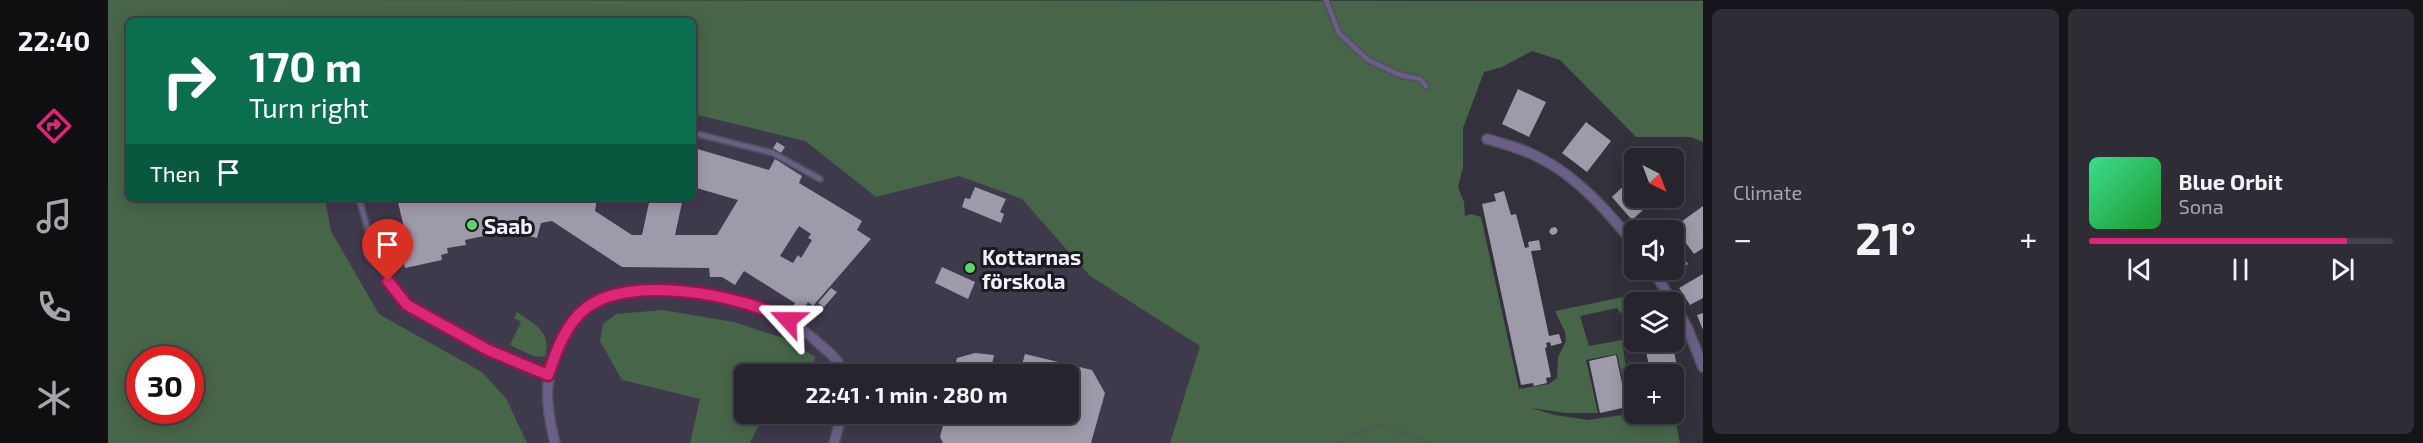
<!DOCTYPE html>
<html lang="en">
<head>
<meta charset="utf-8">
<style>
	body { margin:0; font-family:"Exo 2",sans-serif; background:#2e2d35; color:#f1f3f6; height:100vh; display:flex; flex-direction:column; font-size:22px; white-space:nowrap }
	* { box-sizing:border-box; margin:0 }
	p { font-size:20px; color:#a4a5aa }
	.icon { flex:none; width:33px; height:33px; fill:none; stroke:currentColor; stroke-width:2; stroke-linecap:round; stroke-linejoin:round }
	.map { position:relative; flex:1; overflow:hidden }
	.panel { display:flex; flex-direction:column; gap:9px; padding:9px; background:#151419; width:720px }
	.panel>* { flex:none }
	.banner { position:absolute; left:18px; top:18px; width:570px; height:183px; border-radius:9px; box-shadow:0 3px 15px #0003,0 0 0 2px #424249; background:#0b6e4f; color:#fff; overflow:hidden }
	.needle { width:39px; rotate:138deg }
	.fabs { position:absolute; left:1516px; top:148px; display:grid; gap:12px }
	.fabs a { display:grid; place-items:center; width:60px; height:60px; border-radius:9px; background:#26252d; box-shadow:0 3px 15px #0003,0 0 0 2px #424249; font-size:30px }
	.speed { position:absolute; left:18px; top:346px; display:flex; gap:12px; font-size:30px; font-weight:700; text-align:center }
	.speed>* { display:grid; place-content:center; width:78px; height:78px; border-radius:50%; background:#26252d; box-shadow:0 3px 15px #0003,0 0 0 2px #424249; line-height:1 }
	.speed .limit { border:9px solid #d22; background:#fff; color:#111 }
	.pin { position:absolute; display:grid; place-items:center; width:51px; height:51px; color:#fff; margin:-62px -26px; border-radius:50% 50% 50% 0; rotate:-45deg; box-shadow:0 0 6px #0007 }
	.pin .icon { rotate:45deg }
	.me { position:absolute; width:66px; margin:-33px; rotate:294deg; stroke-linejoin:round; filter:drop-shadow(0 0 4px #0008) }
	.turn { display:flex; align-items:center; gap:21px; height:126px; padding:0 24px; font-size:27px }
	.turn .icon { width:78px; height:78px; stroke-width:2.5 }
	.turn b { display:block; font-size:42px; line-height:51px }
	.then { display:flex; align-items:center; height:57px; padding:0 24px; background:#0003; gap:12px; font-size:22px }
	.big { font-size:45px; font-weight:700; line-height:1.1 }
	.panel .widget { flex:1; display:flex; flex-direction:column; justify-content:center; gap:9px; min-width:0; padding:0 21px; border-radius:9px; background:#2e2d35 }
	.song { display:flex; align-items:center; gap:18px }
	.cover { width:72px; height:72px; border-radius:9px; background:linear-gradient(135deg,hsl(150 70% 55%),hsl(130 70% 35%)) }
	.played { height:6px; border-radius:3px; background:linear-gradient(90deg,#db2777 85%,#424249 85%) }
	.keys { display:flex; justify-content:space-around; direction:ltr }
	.heat { display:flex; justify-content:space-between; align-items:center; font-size:33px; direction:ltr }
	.panel .tiles { flex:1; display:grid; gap:9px; grid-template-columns:repeat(2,1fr) }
	.trip { position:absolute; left:626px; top:364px; width:345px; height:60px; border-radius:9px; background:#26252d; box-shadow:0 3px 15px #0003,0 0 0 2px #424249; font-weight:700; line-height:60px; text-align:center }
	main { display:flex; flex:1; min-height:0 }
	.dock { display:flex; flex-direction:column; width:108px; justify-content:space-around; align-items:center; background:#0f0f12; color:#a4a5aa }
	.dock .icon { width:42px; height:42px }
	.dock .selected { color:#db2777 }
	.dock b { font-size:27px; color:#f1f3f6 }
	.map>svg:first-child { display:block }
	.built { fill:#3e394b; fill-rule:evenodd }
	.green { fill:#476549; fill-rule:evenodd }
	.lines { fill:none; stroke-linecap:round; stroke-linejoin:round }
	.stream { stroke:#495f4e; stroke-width:4 }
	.building { fill:#9e9aa9; fill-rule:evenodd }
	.lane-casing { stroke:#52505a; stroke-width:8 }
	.street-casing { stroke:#52505a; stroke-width:12 }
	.lane { stroke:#6a5f88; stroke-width:4.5 }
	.street { stroke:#6a5f88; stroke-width:9 }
	.route-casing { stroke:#8e194d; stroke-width:15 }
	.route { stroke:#db2777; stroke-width:10 }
	.poi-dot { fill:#5cd56d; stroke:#1b1a1f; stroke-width:2 }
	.labels { text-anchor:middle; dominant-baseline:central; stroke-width:6; stroke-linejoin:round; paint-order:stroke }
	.poi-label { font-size:21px; font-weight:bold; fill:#f2f0f8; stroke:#1b1a1f; text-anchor:start }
</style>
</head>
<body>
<main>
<nav class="dock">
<b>22:40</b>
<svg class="icon selected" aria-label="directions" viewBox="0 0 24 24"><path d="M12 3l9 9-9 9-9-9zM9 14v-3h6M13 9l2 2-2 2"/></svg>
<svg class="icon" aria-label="music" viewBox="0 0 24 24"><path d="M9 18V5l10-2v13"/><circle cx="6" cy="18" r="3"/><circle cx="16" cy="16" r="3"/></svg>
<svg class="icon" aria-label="phone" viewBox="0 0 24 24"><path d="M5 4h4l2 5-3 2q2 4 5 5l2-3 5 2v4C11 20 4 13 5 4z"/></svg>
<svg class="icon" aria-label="climate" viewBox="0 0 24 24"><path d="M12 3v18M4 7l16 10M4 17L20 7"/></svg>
</nav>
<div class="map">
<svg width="1595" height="443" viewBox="0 0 1595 443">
	<rect width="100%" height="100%" fill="#33313c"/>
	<!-- built -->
	<path class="built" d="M585,114l112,27 71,56 83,-21 63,23 68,77 111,70 -31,97h-643l-21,-45 -24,-26 -103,-58 -48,-83 -6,-33h368zM636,375h324v39h-324z"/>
	<!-- green -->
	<path class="green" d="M0,0l1595,1v141l-12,-5h-55l-76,-77 -28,-9 -30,16 -18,5 -21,56v39l-5,20 6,15 1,14 6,-2 10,3 38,172 30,-5 8,-6 1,-21 8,-16 -1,-9 -10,-21 68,-14 1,7 -3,10 -4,-6 -37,8 9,30 33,-6 5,35 -5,1 -5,-22 -31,6 12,53h-32l-35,-5 24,7 33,5 47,-7 39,1 6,29h-510l30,-97 -110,-70 -68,-77 -63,-23 -83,21 -71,-56 -112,-27v-93h-564v177h196l6,33 48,83 103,58 24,26 21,45h-419zM32,360h50v51h-50z
		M555,310l71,12 49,16 32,19 -2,15 -3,3h-66v39h20l-14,29h-60l10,-44 -78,-19 -22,-39 3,-17 13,-10z
		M409,312c18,13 35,19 28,45l-12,-1 -23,-11 11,-23 -7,-4z"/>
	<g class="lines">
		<!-- stream -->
		<path class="stream" d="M1230,443l14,-8 30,-10 8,5 18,3 23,10"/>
	</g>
	<!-- building -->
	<path class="building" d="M1410,89l28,13 -17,35 -27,-13z
		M1478,122l25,19 -24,31 -25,-19z
		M585,135l4,1 -3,12 75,22 6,-11 27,17 -3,7 63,38 -5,9 14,9 -58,67 -5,-4 -8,13 -9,-6 4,-6 -51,-32 -9,14 -13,-8h-12l-1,-9 -87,-1 -70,-46 -11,2 -4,15 -17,-4 2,-6 -57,12 1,5 -19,3 1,5 -7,2 1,5 -37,8 -5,-22 8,-1 -11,-47h200l-2,13 37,24h10l8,-37h33l-8,37h42l21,-35 -45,-13zM691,226l12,8 -3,4 4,2 -11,18 -3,-3 -5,8 -13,-7z
		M669,142l8,5 -4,6 -8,-5z
		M1527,175v23h21l-24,22 -20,-23z
		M867,187l31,12 -6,13 4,2 -3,9 -39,-16 3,-9 5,1z
		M1396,191l7,24 5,-1 9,34 4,-1 -1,-5 11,-2 2,10 -10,1 18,85 10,-2 3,9 -11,3 -1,-4 -4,1 1,4 -2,1 6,29 -5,1 1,5 -13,3 -1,-3 -12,2 -39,-181 14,-3 -2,-7z
		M1595,206v42l-9,6 -20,-27z
		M1447,227l3,3 -2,4 -4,1 -3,-3 2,-4z
		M1577,260l3,4 -9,6 -3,-4z
		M834,267l33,15 -7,17 -33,-16z
		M1595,274v24l-13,7 -11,-17z
		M723,288l6,4 -13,15 -6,-4z
		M1595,313v17l-6,-15z
		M1536,342h28l9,44 -7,2v-13h-23z
		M867,353l19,2 -2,9 28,7 5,-17 67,16 13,23 -14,50h-148l-3,-6 6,-23h122v-39h-115l4,-17z
		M1508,355l11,52 -27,6 -11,-52z"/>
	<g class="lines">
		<defs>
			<path id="lane" d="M1218,0l13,33 29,27 32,15 20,4 6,7
				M585,133l80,20 47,26
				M251,198l18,65 30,42 81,45 60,25"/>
			<path id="street" d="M1379,139c18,5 36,10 53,19 38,19 69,55 95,87
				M1545,270l20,33
				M1566,304l13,23 16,40
				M447,443c-11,-43 -12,-70 11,-109 5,-11 12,-22 23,-28 46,-28 133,-15 181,5 16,6 33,18 46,30 12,11 23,17 27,34
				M726,443l8,-29"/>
		</defs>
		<!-- lane casing -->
		<use href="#lane" class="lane-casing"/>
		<!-- street casing -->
		<use href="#street" class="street-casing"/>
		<!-- lane -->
		<use href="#lane" class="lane"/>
		<!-- street -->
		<use href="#street" class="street"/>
	</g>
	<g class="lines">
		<defs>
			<path id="route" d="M280,281l19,24 81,45 60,25c8,-23 17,-50 37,-66 44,-36 157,-14 203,11"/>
		</defs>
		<!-- route casing -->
		<use href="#route" class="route-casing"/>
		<!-- route -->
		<use href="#route" class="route"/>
	</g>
	<!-- markers -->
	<g class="poi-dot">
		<circle cx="364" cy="225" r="6"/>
		<circle cx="862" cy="268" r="6"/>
	</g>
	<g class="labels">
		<!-- poi labels -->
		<g class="poi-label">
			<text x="376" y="225">Saab</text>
			<text x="874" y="256">Kottarnas<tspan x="874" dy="24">förskola</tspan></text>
		</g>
	</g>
</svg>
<div class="fabs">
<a><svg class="needle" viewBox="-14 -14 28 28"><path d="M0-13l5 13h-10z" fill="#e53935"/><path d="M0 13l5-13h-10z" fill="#a4a5aa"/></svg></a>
<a><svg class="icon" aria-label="sound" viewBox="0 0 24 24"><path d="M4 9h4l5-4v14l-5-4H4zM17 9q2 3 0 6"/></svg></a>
<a><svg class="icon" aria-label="layers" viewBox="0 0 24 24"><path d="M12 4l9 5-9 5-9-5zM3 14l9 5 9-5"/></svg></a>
<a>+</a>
</div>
<div class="speed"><div class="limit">30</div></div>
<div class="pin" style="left:280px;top:281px;background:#d93025"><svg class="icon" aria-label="arrive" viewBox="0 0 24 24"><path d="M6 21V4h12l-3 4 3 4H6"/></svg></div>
<svg class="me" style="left:680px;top:320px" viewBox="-20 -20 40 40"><path d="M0-17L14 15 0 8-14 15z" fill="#db2777" stroke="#fff" stroke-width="4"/></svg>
<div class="trip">22:41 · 1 min · 280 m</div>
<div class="banner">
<div class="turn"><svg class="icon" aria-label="right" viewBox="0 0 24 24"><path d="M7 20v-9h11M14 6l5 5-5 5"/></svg><div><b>170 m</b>Turn right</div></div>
<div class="then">Then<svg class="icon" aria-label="arrive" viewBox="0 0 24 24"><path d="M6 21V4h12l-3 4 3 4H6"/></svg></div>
</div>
</div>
<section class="panel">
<div class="tiles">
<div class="widget"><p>Climate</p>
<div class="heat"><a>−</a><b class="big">21°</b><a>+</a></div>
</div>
<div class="widget">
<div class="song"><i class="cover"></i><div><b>Blue Orbit</b><p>Sona</p></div></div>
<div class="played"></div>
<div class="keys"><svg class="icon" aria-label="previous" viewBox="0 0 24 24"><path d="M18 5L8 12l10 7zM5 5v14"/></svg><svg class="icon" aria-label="pause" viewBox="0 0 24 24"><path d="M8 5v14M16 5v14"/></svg><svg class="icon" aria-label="next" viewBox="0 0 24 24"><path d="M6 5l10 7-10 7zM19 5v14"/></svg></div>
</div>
</div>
</section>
</main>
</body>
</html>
